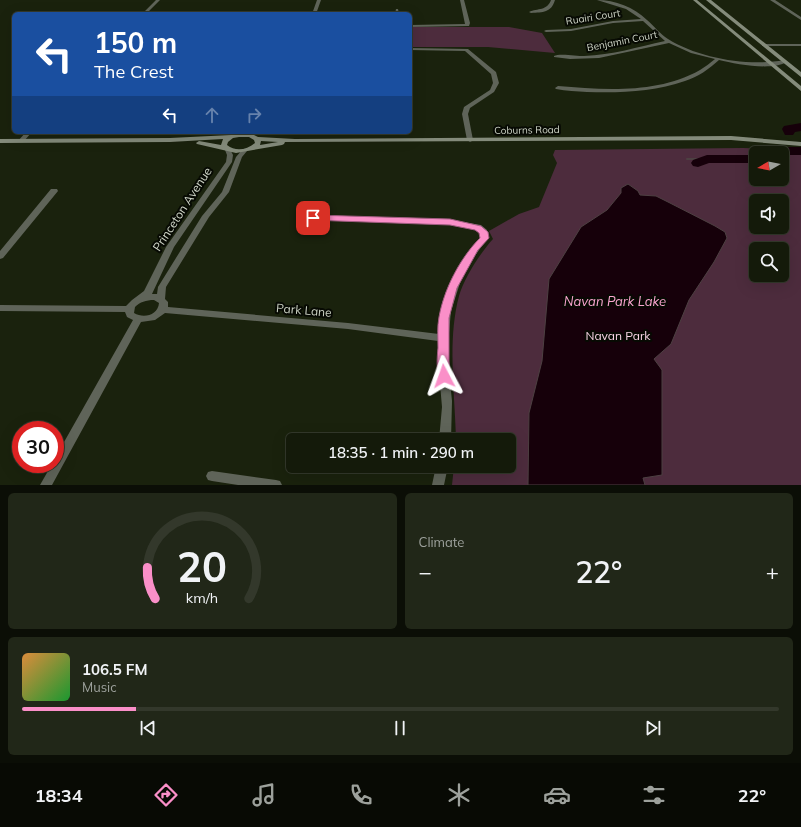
<!DOCTYPE html>
<html lang="en">
<head>
<meta charset="utf-8">
<style>
	body { margin:0; font-family:Mulish,sans-serif; background:#212718; color:#f1f3f6; height:100vh; display:flex; flex-direction:column; font-size:15px; white-space:nowrap }
	* { box-sizing:border-box; margin:0 }
	p { font-size:13px; color:#9da19c }
	.icon { flex:none; width:22px; height:22px; fill:none; stroke:currentColor; stroke-width:2; stroke-linecap:round; stroke-linejoin:round }
	.map { position:relative; height:485px; overflow:hidden }
	.drawer { display:flex; flex-direction:column; gap:8px; padding:8px; background:#0b0e06; flex:1 }
	.drawer>* { flex:none }
	.guide { position:absolute; left:12px; top:12px; width:400px; height:122px; border-radius:6px; box-shadow:0 4px 16px #0002,0 0 0 1px #33382b; background:#1a4fa0; color:#fff; overflow:hidden }
	.needle { width:26px; rotate:261deg }
	.controls { position:absolute; left:749px; top:146px; display:grid; gap:8px }
	.controls a { display:grid; place-items:center; width:40px; height:40px; border-radius:6px; background:#141a0a; box-shadow:0 4px 16px #0002,0 0 0 1px #33382b; font-size:20px }
	.speed { position:absolute; left:12px; top:421px; display:flex; gap:8px; font-size:20px; font-weight:700; text-align:center }
	.speed>* { display:grid; place-content:center; width:52px; height:52px; border-radius:50%; background:#141a0a; box-shadow:0 4px 16px #0002,0 0 0 1px #33382b; line-height:1 }
	.speed .limit { border:6px solid #d22; background:#fff; color:#111 }
	.pin { position:absolute; display:grid; place-items:center; width:34px; height:34px; color:#fff; margin:-17px; border-radius:8px; box-shadow:0 2px 6px #0006 }
	.me { position:absolute; width:44px; margin:-22px; rotate:356deg; stroke-linejoin:round; filter:drop-shadow(0 0 3px #0008) }
	.turn { display:flex; align-items:center; gap:14px; height:84px; padding:0 16px; font-size:18px }
	.turn .icon { width:52px; height:52px; stroke-width:2.5 }
	.turn b { display:block; font-size:28px; line-height:34px }
	.lanes { display:flex; align-items:center; height:38px; padding:0 16px; background:#0003; justify-content:center; gap:20px; direction:ltr }
	.lanes .off { opacity:.35 }
	.big { font-size:30px; font-weight:600; line-height:1.1 }
	.drawer .tile { flex:1; display:flex; flex-direction:column; justify-content:center; gap:6px; min-width:0; padding:0 14px; border-radius:6px; background:#212718 }
	.drawer .dial { align-items:center; gap:0 }
	.dial svg { height:104px; overflow:visible; fill:none; stroke:#33382b; stroke-width:7; stroke-linecap:round; text-anchor:middle }
	.dial text { fill:#f1f3f6; stroke:none }
	.song { display:flex; align-items:center; gap:12px }
	.cover { width:48px; height:48px; border-radius:6px; background:linear-gradient(135deg,hsl(30 70% 55%),hsl(130 70% 35%)) }
	.played { height:4px; border-radius:2px; background:linear-gradient(90deg,#fa8fc8 15%,#33382b 15%) }
	.keys { display:flex; justify-content:space-around; direction:ltr }
	.heat { display:flex; justify-content:space-between; align-items:center; font-size:22px; direction:ltr }
	.drawer .tiles { flex:1; display:grid; gap:8px; grid-template-columns:1fr 1fr }
	.tile:last-child { grid-column:span 2 }
	.trip { position:absolute; left:286px; top:433px; width:230px; height:40px; border-radius:6px; background:#141a0a; box-shadow:0 4px 16px #0002,0 0 0 1px #33382b; font-weight:600; line-height:40px; text-align:center }
	.menu { display:flex; height:64px; justify-content:space-around; align-items:center; background:#080a04; color:#9da19c }
	.menu .icon { width:28px; height:28px }
	.menu .current { color:#fa8fc8 }
	.menu b { font-size:18px; color:#f1f3f6 }
	.map>svg:first-child { display:block }
	.green { fill:#4d2c3d; fill-rule:evenodd }
	.water { fill:#16000a; stroke:#4d4042 }
	.lines { fill:none; stroke-linecap:round; stroke-linejoin:round }
	.stream { stroke:#4d4042; stroke-width:2 }
	.river { fill:#16000a; fill-rule:evenodd }
	.street { fill:#5f6459; fill-rule:evenodd }
	.secondary { fill:#848b7b; fill-rule:evenodd }
	.route { fill:#fa8fc8; stroke:#a25d82 }
	.labels { text-anchor:middle; dominant-baseline:central; stroke-width:4; stroke-linejoin:round; paint-order:stroke }
	.far-street-label { font-size:10px; fill:#ced4c6; stroke:#070a03 }
	.street-label { font-size:12px; fill:#ced4c6; stroke:#070a03 }
	.park-label { font-size:12px; fill:#f9d5e6; stroke:#070a03 }
	.water-label { font-size:13px; font-style:italic; fill:#faa5d0; stroke:#070a03 }
</style>
</head>
<body>
<div class="map">
<svg width="801" height="485" viewBox="0 0 801 485">
	<rect width="100%" height="100%" fill="#1a220d"/>
	<!-- green -->
	<path class="green" d="M410,27h99l33,6 13,20 -67,-6h-78z
		M743,148l58,2v335h-349l2,-19h55v-26h-53c-1,-46 -9,-99 3,-144 5,-18 22,-44 34,-57l-4,-8 30,-17 20,-7 18,-44 -4,-8 2,-5zM756,153h26v26h-26zM756,201h26v26h-26zM756,249h26v26h-26z"/>
	<!-- water -->
	<path class="water" d="M628,184l10,7 2,4 16,1 12,6 47,24 10,6 2,6 -13,24 -25,38 -18,44 -17,15 8,11v105l-19,3 2,7h-117l1,-72 13,-52 7,-82 32,-52 26,-17 14,-17v-5z"/>
	<g class="lines">
		<!-- stream -->
		<path class="stream" d="M687,159h20"/>
		<!-- river -->
		<path class="river" d="M801,123v8l-6,1 -2,3h-8l-3,-6 2,-3z
			M785,147h16v8h-13l-6,2v-4h-7l5,-5z
			M707,155h49v8h-47l-11,4 -5,-1 -2,-3 2,-3z"/>
		<!-- street -->
		<path class="street" d="M156,0h4l-14,14h-4z
			M317,0h4l-5,14h-4z
			M460,0h4l6,23 -1,3 -59,1v-2l55,-1z
			M551,0h4c-4,13 -12,12 -24,13l-2,-1c9,-4 18,-1 22,-12z
			M597,0c18,0 37,7 50,20 7,6 13,14 21,19 30,19 81,28 116,21l3,2c-16,9 -51,2 -68,-2 -10,9 -21,17 -34,21 -31,11 -65,12 -98,11 -10,-1 -21,-1 -31,-3l-1,-1 3,-2c46,4 100,8 142,-16 5,-3 10,-7 15,-11l-24,-6 -22,-10 -70,15 -29,1 -16,-2v-1c5,-3 23,0 30,0 28,-1 54,-9 81,-15l-22,-20 -30,2 -42,8 -25,1 -2,-1 2,-1 25,-1 42,-8 28,-2 -15,-10z
			M770,0h5l26,17v3z
			M396,9h2l1,5h-4z
			M245,12l42,1 2,1h-46v-2z
			M762,44h39v2h-39z
			M410,48l58,1 28,23 3,11 -5,9 -24,16 -2,6 5,26 -1,1 -2,1 -3,-2 -5,-26 2,-7 26,-17 3,-7 -2,-9 -26,-23 -55,-1z
			M26,132h6l-9,10h-4l-1,-1z
			M228,148l2,1 3,6 -1,7 -58,85 -22,47h5l1,-7 44,-71 20,-24 14,-35 6,-7h4l1,1 -5,6 -13,35 -20,25 -43,70 -1,12 3,3v5l180,16 91,11c3,-37 17,-69 41,-96v-5l-4,-4 -26,-5 -137,-4 -4,-2 4,-2 137,4 31,5 6,5 1,8 -20,27 -7,15 -10,31 -3,33v17l4,40 -1,39h-12l3,-33 -4,-46v-20l-90,-12 -183,-16 -10,7 -14,2 -89,163h-12l12,-21h3v-6l78,-138 -6,-3 -2,-5 -125,-1v-6l126,1 6,-6 12,-9 22,-44 60,-85 1,-7 -2,-5zM154,300l5,3c-1,12 -15,16 -25,10l1,-6c5,-5 11,-7 19,-7z
			M51,189h6l1,2 -55,67 -3,1v-8z
			M436,466h12l-4,19h-12z
			M212,471l64,9 4,1 2,4h-44l-26,-4 -4,-1 -2,-4 2,-4z"/>
		<!-- secondary -->
		<path class="secondary" d="M693,0h4l104,86v5z
			M706,0h5l90,72v5z
			M239,133h11l8,4 37,2 436,-3 70,6v4l-70,-6 -446,2 -1,2 -2,1 -46,8 -39,-9 -1,-1 3,-2 22,4 2,-6 -53,3 -170,1v-4l170,-1 61,-3zM239,137h10l5,3 1,3c-9,7 -19,9 -28,2l1,-3 5,-4zM261,141l17,1 -18,3z"/>
	</g>
	<!-- route -->
	<path class="route" d="M313,215l137,4 31,7 7,6 1,6 -11,12 -21,38 -8,30v43l1,15 -2,3 -4,1 -4,-1c-4,-8 -3,-21 -2,-31 0,-10 -1,-21 1,-31 5,-28 21,-59 41,-79l-1,-5 -4,-3 -25,-5 -140,-5 -1,-2z"/>
	<g class="labels">
		<!-- far-street labels -->
		<g class="far-street-label">
			<text transform="translate(593 17) rotate(-9)">Ruairi Court</text>
			<text transform="translate(622 41) rotate(-11)">Benjamin Court</text>
			<text transform="translate(527 130) rotate(-1)">Coburns Road</text>
		</g>
		<!-- street labels -->
		<g class="street-label">
			<text transform="translate(182 209) rotate(-57)">Princeton Avenue</text>
			<text transform="translate(304 310) rotate(5)">Park Lane</text>
		</g>
		<!-- park labels -->
		<g class="park-label">
			<text x="618" y="335">Navan Park</text>
		</g>
		<!-- water labels -->
		<g class="water-label">
			<text x="615" y="301">Navan Park Lake</text>
		</g>
	</g>
</svg>
<div class="controls">
<a><svg class="needle" viewBox="-14 -14 28 28"><path d="M0-13l5 13h-10z" fill="#e53935"/><path d="M0 13l5-13h-10z" fill="#9da19c"/></svg></a>
<a><svg class="icon" aria-label="sound" viewBox="0 0 24 24"><path d="M4 9h4l5-4v14l-5-4H4zM17 9q2 3 0 6"/></svg></a>
<a><svg class="icon" aria-label="search" viewBox="0 0 24 24"><circle cx="10" cy="10" r="6"/><path d="M15 15l6 6"/></svg></a>
</div>
<div class="speed"><div class="limit">30</div></div>
<div class="pin" style="left:313px;top:218px;background:#d93025"><svg class="icon" aria-label="arrive" viewBox="0 0 24 24"><path d="M6 21V4h12l-3 4 3 4H6"/></svg></div>
<svg class="me" style="left:444px;top:376px" viewBox="-20 -20 40 40"><path d="M0-17L14 15 0 8-14 15z" fill="#fa8fc8" stroke="#fff" stroke-width="4"/></svg>
<div class="trip">18:35 · 1 min · 290 m</div>
<div class="guide">
<div class="turn"><svg class="icon" aria-label="left" viewBox="0 0 24 24"><path d="M17 20v-9H6M10 6l-5 5 5 5"/></svg><div><b>150 m</b>The Crest</div></div>
<div class="lanes"><svg class="icon" aria-label="left" viewBox="0 0 24 24"><path d="M17 20v-9H6M10 6l-5 5 5 5"/></svg><svg class="icon off" aria-label="ahead" viewBox="0 0 24 24"><path d="M12 20V5M6 11l6-6 6 6"/></svg><svg class="icon off" aria-label="right" viewBox="0 0 24 24"><path d="M7 20v-9h11M14 6l5 5-5 5"/></svg></div>
</div>
</div>
<section class="drawer">
<div class="tiles">
<div class="tile dial"><svg viewBox="0 0 100 80">
<path d="M14 69A42 42 0 1 1 86 69"/>
<path d="M14 69A42 42 0 0 1 8 45" stroke="#fa8fc8"/>
<text x="50" y="56" font-size="32" font-weight="700">20</text>
<text x="50" y="72" font-size="11">km/h</text>
</svg></div>
<div class="tile"><p>Climate</p>
<div class="heat"><a>−</a><b class="big">22°</b><a>+</a></div>
</div>
<div class="tile">
<div class="song"><i class="cover"></i><div><b>106.5 FM</b><p>Music</p></div></div>
<div class="played"></div>
<div class="keys"><svg class="icon" aria-label="previous" viewBox="0 0 24 24"><path d="M18 5L8 12l10 7zM5 5v14"/></svg><svg class="icon" aria-label="pause" viewBox="0 0 24 24"><path d="M8 5v14M16 5v14"/></svg><svg class="icon" aria-label="next" viewBox="0 0 24 24"><path d="M6 5l10 7-10 7zM19 5v14"/></svg></div>
</div>
</div>
</section>
<nav class="menu">
<b>18:34</b>
<svg class="icon current" aria-label="directions" viewBox="0 0 24 24"><path d="M12 3l9 9-9 9-9-9zM9 14v-3h6M13 9l2 2-2 2"/></svg>
<svg class="icon" aria-label="music" viewBox="0 0 24 24"><path d="M9 18V5l10-2v13"/><circle cx="6" cy="18" r="3"/><circle cx="16" cy="16" r="3"/></svg>
<svg class="icon" aria-label="phone" viewBox="0 0 24 24"><path d="M5 4h4l2 5-3 2q2 4 5 5l2-3 5 2v4C11 20 4 13 5 4z"/></svg>
<svg class="icon" aria-label="climate" viewBox="0 0 24 24"><path d="M12 3v18M4 7l16 10M4 17L20 7"/></svg>
<svg class="icon" aria-label="car" viewBox="0 0 24 24"><path d="M5 17H2v-5l4-1 3-4h7l3 4 3 1v5h-3M9 17h6M6 11h13"/><circle cx="7" cy="17" r="2"/><circle cx="17" cy="17" r="2"/></svg>
<svg class="icon" aria-label="filters" viewBox="0 0 24 24"><path d="M4 7h16M4 17h16"/><circle cx="9" cy="7" r="2"/><circle cx="15" cy="17" r="2"/></svg>
<b>22°</b>
</nav>
</body>
</html>
